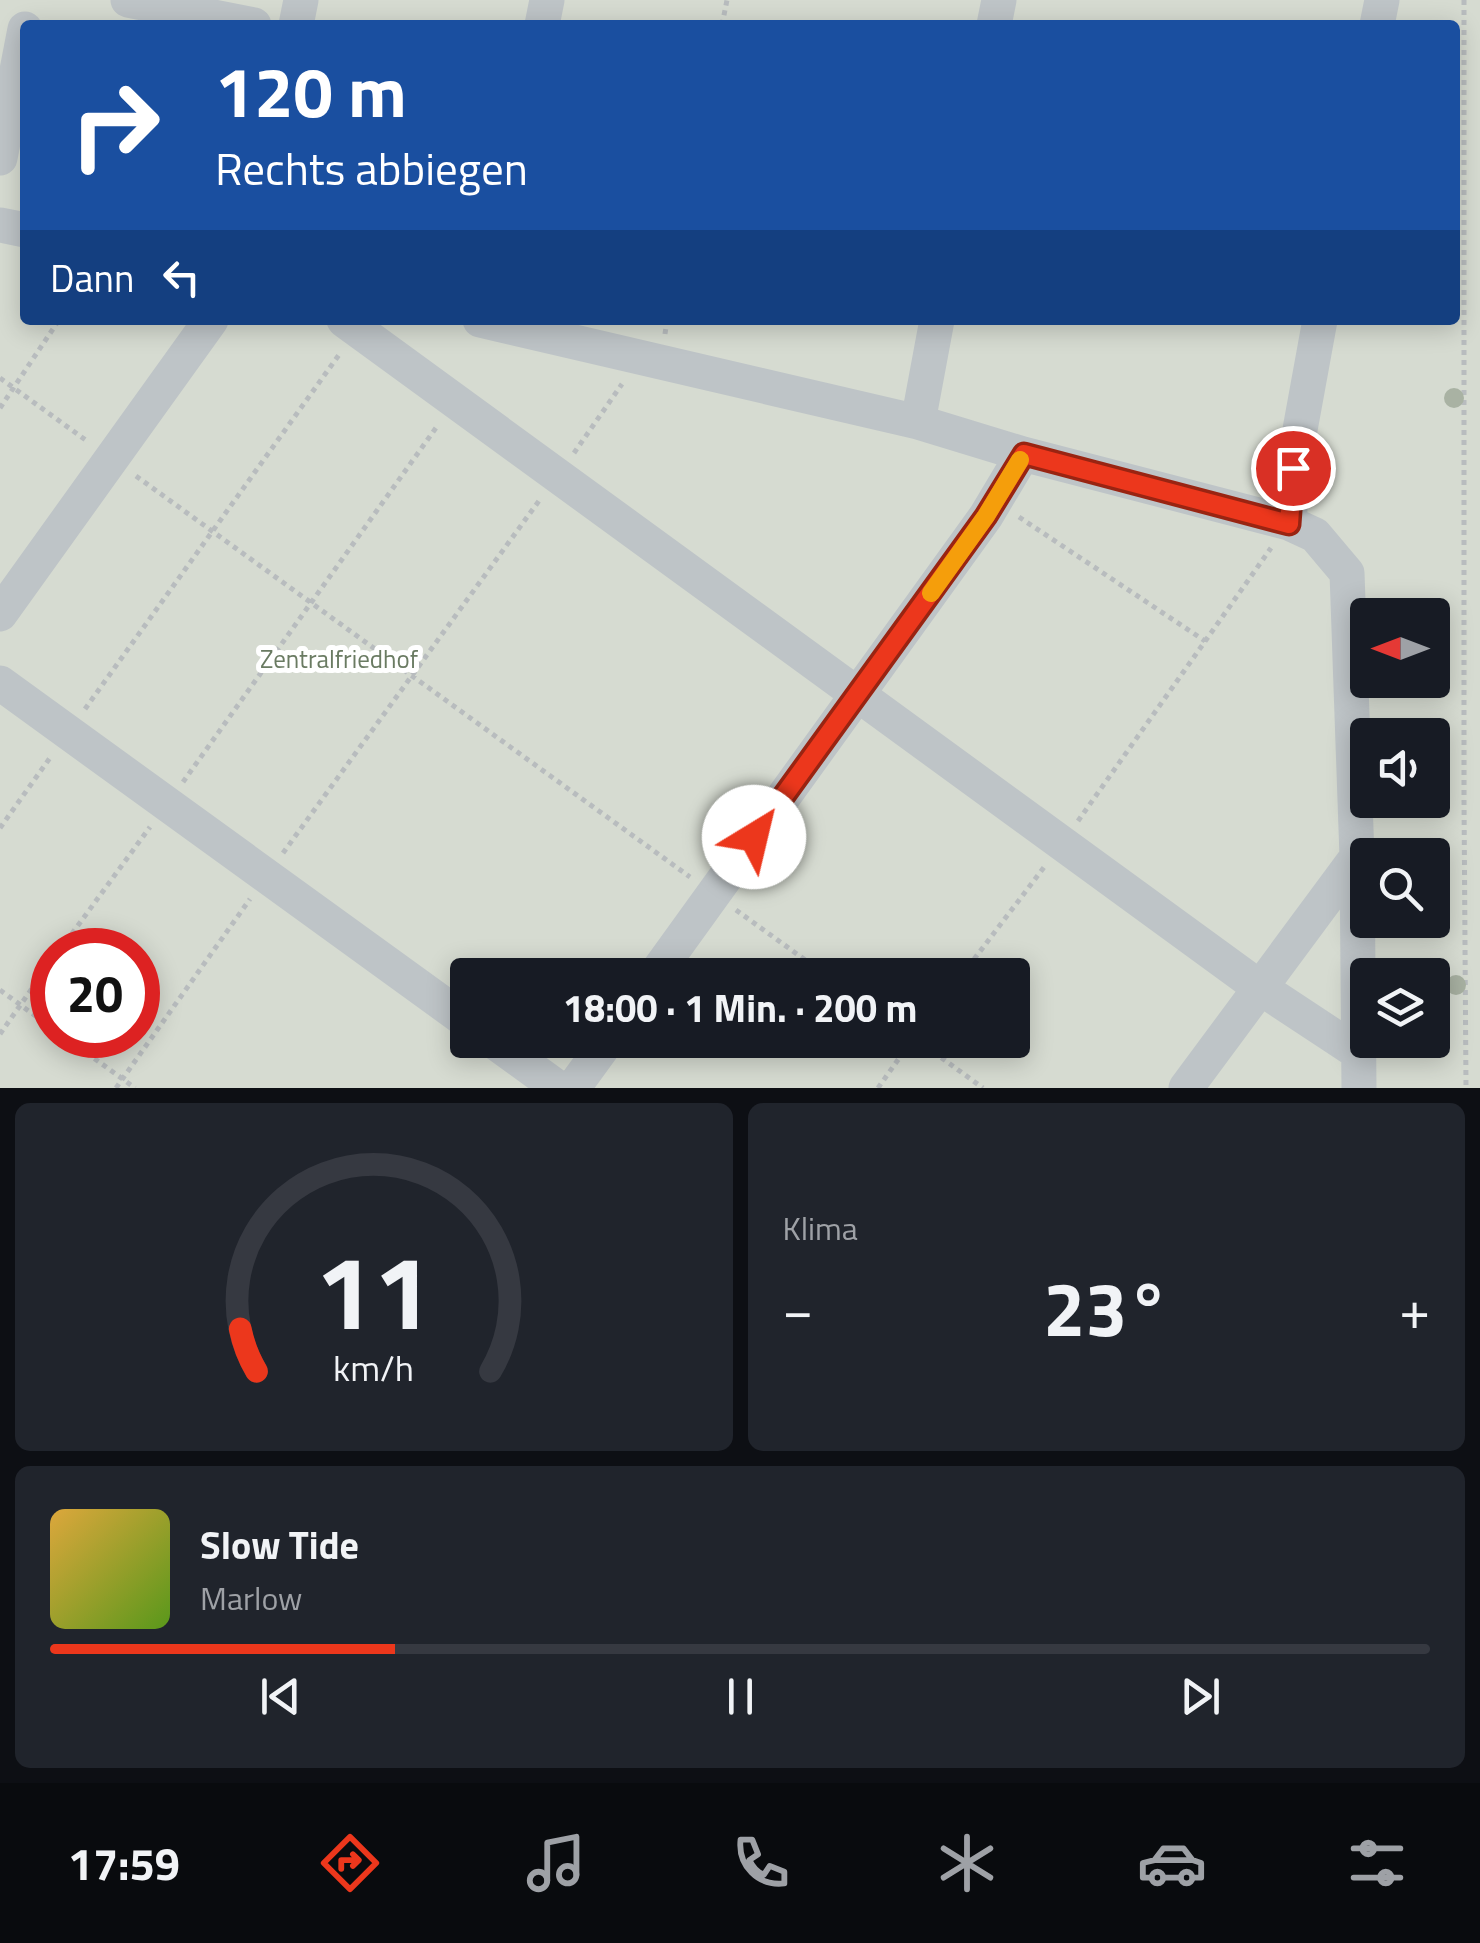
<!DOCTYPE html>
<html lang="de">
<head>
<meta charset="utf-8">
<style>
	body { margin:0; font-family:"Titillium Web",sans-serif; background:#20242c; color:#f1f3f6; height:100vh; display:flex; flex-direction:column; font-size:38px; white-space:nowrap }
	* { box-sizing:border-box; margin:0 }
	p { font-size:32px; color:#9ea1a6 }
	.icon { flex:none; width:55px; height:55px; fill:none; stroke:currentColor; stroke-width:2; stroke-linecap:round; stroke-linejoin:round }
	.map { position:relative; height:1088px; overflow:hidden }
	.details { display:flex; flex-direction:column; gap:15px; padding:15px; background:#0d0f14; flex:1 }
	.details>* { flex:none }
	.guide { position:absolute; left:20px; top:20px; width:1440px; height:305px; border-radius:10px; box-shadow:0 5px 25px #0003; background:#1a4fa0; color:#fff; overflow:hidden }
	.needle { width:65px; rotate:270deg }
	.controls { position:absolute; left:1350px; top:598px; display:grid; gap:20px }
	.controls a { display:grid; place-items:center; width:100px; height:100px; border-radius:10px; background:#171b24; box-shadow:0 5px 25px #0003; font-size:50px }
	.speed { position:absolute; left:30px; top:928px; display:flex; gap:20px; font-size:50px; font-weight:700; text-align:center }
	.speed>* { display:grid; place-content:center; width:130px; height:130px; border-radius:50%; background:#171b24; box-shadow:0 5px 25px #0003; line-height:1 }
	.speed .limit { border:15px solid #d22; background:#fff; color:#111 }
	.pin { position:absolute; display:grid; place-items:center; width:85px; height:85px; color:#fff; margin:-42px; border:5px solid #fff; border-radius:50%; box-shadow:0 2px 10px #0007 }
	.me { position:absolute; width:110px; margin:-55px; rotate:36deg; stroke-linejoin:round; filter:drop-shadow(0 0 8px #0008) }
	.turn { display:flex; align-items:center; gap:35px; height:210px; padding:0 30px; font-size:45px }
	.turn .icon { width:130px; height:130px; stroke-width:2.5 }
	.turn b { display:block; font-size:70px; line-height:85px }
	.then { display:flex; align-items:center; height:95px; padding:0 30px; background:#0003; gap:20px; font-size:38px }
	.big { font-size:75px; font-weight:700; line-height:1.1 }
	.details .card { flex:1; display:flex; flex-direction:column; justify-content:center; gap:15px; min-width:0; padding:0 35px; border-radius:15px; background:#20242c }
	.details .dial { align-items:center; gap:0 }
	.dial svg { height:260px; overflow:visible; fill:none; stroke:#363941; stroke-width:7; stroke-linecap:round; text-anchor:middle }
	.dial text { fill:#f1f3f6; stroke:none }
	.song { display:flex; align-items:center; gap:30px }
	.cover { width:120px; height:120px; border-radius:15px; background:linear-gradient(135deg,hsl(40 70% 55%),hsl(90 70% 35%)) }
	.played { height:10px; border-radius:5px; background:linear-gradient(90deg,#ec371c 25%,#363941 25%) }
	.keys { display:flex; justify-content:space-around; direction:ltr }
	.heat { display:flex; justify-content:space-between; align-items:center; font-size:55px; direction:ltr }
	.details .tiles { flex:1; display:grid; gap:15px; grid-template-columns:1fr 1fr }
	.card:last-child { grid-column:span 2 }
	.trip { position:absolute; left:450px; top:958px; width:580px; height:100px; border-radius:10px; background:#171b24; box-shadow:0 5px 25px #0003; font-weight:700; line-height:100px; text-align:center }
	.tabs { display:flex; height:160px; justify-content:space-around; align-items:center; background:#090b0e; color:#9ea1a6 }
	.tabs .icon { width:70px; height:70px }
	.tabs .on { color:#ec371c }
	.tabs b { font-size:45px; color:#f1f3f6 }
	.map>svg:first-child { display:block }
	.green { fill:#d6dbd1; fill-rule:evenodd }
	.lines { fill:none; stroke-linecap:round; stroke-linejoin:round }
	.path { stroke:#b8bcbe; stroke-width:5; stroke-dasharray:5 5; stroke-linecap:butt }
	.minor { stroke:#bec4c7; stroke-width:35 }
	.tree { fill:#a9b2a3 }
	.route-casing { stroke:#992412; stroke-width:25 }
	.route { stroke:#ec371c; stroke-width:18 }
	.slow { stroke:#f59e0b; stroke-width:18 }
	.labels { text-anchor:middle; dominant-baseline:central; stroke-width:10; stroke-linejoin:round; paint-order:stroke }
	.park-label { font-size:25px; fill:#6a7b62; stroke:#fff }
</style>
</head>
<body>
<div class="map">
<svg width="1480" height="1088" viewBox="0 0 1480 1088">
	<rect width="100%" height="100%" fill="#f6f6f2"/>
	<!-- green -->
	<path class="green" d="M0,0h1480v1088h-1480zM25,25h1430v295h-1430zM1368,615h64v65h-64zM1368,735h64v65h-64zM1368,855h64v65h-64zM52,950h86v85h-86zM468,975h544v65h-544zM1368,975h64v65h-64z"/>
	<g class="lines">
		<!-- path -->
		<path class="path" d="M1464,0v799l2,289
			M722,25l5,-25
			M665,334l2,-14
			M0,378l87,63
			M0,408l59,-88
			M574,453l48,-69
			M136,476l554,401
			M1019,517l186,124
			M85,709l256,-357
			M183,782l255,-357
			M1078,821l193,-273
			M0,828l52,-73
			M283,853l258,-355
			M736,910l90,65
			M60,950l90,-123
			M962,975l83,-109
			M0,990l52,38
			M0,1034l52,-74
			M62,1035l73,53
			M917,1040l66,48
			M116,1088l134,-189
			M878,1088l34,-48"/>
		<!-- minor -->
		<path class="minor" d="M128,0l126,25
			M296,25l5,-25
			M542,25l5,-25
			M994,25l5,-25
			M1377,25l5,-25
			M0,158l25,-129
			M0,225l25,5
			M344,320l915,667 100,66
			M480,320l438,102 105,32 266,69 26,12 32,38 10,284 2,231
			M918,422l19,-102
			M1289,523l4,-55 27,-148
			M0,614l211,-294
			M0,683l468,339
			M655,975l331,-459 37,-62
			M492,1040l66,48
			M573,1088l35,-48
			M1186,1088l171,-231"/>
	</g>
	<!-- trees -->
	<g class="tree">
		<circle cx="1454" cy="398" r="10"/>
		<circle cx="1456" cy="985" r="10"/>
	</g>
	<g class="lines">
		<defs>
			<path id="route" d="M754,837l232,-321 38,-62 265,70 4,-56"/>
		</defs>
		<!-- route casing -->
		<use href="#route" class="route-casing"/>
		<!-- route -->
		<use href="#route" class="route"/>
		<!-- slow -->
		<path class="slow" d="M931,593l55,-77 34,-56"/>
	</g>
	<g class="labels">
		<!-- park labels -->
		<g class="park-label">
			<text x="339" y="659">Zentralfriedhof</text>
		</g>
	</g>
</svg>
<div class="controls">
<a><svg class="needle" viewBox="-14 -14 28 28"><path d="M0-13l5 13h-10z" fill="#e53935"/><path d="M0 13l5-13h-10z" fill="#9ea1a6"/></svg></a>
<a><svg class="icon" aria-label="sound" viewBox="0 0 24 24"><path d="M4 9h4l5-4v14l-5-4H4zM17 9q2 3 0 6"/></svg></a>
<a><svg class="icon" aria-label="search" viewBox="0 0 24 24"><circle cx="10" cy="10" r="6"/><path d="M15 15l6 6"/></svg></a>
<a><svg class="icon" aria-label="layers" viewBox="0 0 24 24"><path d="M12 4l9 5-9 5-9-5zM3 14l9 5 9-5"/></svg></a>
</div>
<div class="speed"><div class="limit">20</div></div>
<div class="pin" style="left:1293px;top:468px;background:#d93025"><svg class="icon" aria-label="arrive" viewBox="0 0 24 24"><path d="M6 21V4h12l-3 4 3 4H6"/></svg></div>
<svg class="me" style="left:754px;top:837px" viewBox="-20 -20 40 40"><circle r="19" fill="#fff"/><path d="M0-13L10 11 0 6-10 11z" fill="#ec371c"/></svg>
<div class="trip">18:00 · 1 Min. · 200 m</div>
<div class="guide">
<div class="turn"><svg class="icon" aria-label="right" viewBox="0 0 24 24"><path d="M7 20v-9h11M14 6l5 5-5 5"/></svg><div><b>120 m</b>Rechts abbiegen</div></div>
<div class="then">Dann<svg class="icon" aria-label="left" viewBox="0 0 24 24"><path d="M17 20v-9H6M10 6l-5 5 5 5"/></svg></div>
</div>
</div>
<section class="details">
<div class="tiles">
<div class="card dial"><svg viewBox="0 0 100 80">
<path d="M14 69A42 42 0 1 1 86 69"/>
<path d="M14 69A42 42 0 0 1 9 56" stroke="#ec371c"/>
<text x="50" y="56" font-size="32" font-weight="700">11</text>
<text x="50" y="72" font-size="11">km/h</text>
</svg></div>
<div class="card"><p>Klima</p>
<div class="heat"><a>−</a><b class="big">23°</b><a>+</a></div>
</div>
<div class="card">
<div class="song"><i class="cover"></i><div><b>Slow Tide</b><p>Marlow</p></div></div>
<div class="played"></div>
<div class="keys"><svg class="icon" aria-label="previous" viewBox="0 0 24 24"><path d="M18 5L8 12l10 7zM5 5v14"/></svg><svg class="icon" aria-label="pause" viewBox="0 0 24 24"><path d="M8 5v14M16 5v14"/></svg><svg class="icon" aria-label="next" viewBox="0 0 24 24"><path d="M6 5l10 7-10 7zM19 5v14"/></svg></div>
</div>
</div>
</section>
<nav class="tabs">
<b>17:59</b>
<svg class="icon on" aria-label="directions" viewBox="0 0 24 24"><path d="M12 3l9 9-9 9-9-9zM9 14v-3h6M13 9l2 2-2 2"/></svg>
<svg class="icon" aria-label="music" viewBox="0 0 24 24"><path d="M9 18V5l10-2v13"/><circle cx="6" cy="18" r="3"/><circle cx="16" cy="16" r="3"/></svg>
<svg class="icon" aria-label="phone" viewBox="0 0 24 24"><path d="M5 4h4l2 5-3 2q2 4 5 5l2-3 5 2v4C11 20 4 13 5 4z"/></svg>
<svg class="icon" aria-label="climate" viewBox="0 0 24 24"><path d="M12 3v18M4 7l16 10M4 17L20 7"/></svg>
<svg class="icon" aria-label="car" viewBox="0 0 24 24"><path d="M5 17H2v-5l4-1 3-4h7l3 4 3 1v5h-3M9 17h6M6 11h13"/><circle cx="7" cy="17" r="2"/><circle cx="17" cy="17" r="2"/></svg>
<svg class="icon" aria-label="filters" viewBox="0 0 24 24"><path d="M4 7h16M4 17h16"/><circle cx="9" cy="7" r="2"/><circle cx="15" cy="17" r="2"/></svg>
</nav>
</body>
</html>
